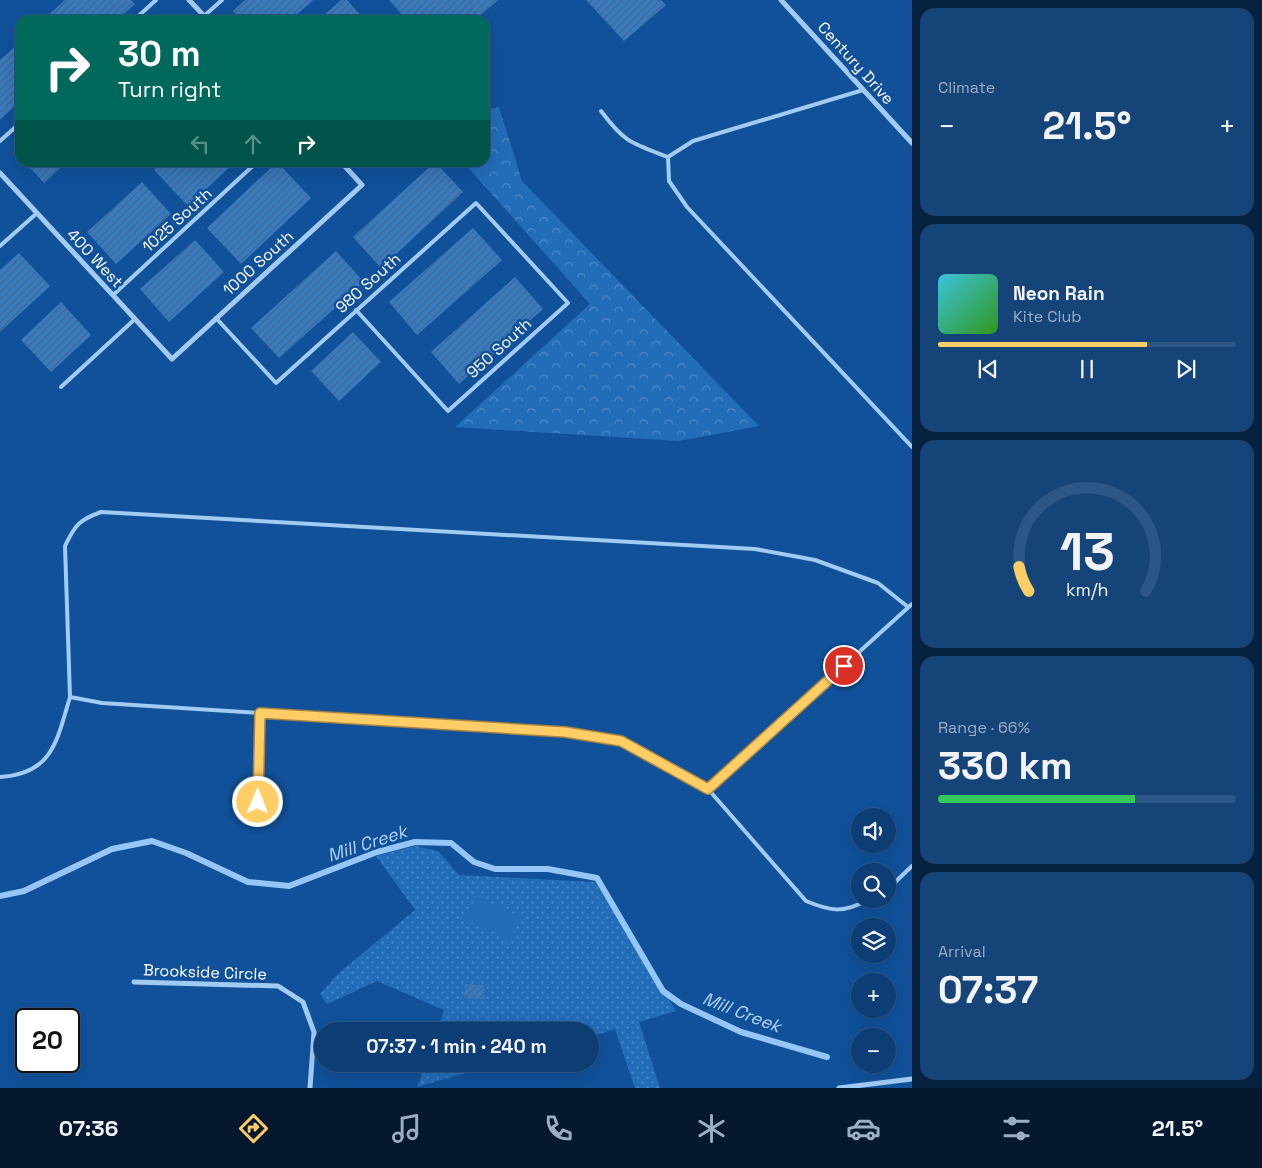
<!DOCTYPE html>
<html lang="en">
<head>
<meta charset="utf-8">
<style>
	body { margin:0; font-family:"Space Grotesk",sans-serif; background:#154479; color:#f1f3f6; height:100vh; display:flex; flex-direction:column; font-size:19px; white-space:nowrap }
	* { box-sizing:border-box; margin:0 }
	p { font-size:16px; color:#9aaec5 }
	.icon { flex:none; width:28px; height:28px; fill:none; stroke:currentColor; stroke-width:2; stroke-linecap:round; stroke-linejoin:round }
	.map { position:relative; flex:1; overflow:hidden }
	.sheet { display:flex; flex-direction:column; gap:8px; padding:8px; background:#072240; width:350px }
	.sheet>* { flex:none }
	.guide { position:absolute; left:15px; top:15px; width:475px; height:152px; border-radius:15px; box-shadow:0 5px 20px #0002,0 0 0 1px #2c5686; background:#00695c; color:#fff; overflow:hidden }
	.controls { position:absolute; left:851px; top:808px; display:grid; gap:10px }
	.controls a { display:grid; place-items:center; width:45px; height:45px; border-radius:50%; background:#0c3d74; box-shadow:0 5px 20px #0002,0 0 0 1px #2c5686; font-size:25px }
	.speed { position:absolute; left:15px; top:1008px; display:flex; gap:10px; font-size:25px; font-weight:700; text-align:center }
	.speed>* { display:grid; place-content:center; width:65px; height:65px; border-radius:50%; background:#0c3d74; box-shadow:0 5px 20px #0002,0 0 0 1px #2c5686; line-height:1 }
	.speed .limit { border:2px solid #111; border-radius:8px; background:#fff; color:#111 }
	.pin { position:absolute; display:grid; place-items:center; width:42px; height:42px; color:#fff; margin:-21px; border:2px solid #fff; border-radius:50%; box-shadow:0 1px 5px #0007 }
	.me { position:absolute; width:55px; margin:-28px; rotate:1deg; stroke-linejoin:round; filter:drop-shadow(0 0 4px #0008) }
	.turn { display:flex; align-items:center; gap:18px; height:105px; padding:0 20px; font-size:22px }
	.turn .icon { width:65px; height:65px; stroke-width:2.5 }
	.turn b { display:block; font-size:35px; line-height:42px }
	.lanes { display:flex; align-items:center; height:48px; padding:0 20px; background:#0003; justify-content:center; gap:25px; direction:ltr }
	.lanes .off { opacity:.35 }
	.big { font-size:38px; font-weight:700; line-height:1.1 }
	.sheet .card { flex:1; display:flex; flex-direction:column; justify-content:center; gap:8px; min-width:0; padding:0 18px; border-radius:15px; background:#154479 }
	.sheet .dial { align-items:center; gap:0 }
	.dial svg { height:130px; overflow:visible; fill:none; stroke:#2c5686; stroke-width:7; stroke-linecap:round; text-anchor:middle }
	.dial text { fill:#f1f3f6; stroke:none }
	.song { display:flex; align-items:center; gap:15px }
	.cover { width:60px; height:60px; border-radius:8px; background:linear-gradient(135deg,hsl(190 70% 55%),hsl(110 70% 35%)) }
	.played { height:5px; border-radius:2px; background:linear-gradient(90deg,#ffcd66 70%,#2c5686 70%) }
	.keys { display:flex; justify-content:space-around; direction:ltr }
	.heat { display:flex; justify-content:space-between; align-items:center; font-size:28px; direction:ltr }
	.charge { height:8px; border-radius:4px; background:linear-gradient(90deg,#34c759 66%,#2c5686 0) }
	.trip { position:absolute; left:314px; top:1022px; width:285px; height:50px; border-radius:25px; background:#0c3d74; box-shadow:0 5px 20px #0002,0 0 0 1px #2c5686; font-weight:700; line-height:50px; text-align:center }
	.tab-bar { display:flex; height:80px; justify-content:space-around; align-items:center; background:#05182e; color:#9aaec5 }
	.tab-bar .icon { width:35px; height:35px }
	.tab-bar .current { color:#ffcd66 }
	.tab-bar b { font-size:22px; color:#f1f3f6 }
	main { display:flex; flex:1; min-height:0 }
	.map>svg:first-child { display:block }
	.forest { fill:url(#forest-crowns) }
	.park { fill:url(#park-dots) }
	.garden { fill:#236cb8 }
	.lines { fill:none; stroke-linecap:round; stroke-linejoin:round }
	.stream { stroke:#94c6f8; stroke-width:6 }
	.building { fill:url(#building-hatch) }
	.service { stroke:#a2cbf4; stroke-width:4 }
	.minor { stroke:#a2cbf4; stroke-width:5 }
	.route-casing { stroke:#a68542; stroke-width:12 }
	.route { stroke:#ffcd66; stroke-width:9 }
	.labels { text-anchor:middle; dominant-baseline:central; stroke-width:5; stroke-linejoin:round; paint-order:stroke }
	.street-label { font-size:16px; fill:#fff; stroke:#10519a }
	.water-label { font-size:18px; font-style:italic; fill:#afd4fb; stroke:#10519a }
</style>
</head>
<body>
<main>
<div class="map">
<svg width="912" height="1088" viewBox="0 0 912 1088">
	<defs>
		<pattern id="forest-crowns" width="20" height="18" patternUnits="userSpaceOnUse" patternTransform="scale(1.25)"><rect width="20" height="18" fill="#236cb8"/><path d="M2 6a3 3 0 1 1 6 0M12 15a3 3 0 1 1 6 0" fill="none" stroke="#4f89c6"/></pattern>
		<pattern id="park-dots" width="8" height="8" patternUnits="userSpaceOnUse" patternTransform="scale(1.25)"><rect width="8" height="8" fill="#236cb8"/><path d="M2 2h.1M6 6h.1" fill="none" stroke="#4f89c6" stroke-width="1.8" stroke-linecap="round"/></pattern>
		<pattern id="building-hatch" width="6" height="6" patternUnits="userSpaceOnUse" patternTransform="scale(1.25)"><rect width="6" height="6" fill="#397bc1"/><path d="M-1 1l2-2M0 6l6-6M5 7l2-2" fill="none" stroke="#42668c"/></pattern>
	</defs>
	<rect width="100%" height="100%" fill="#10519a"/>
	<!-- forest -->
	<path class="forest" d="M499,107l23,74 237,245 -80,15 -224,-14 135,-123 -126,-141 21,-1v-52z"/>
	<!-- park -->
	<path class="park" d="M415,846l23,5 21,24 136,7 81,129 -37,11 21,66h-25l-20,-59 -25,8v-6h-153l7,-21 -67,-29 -50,23 -7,-10 19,-21 76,-63 -39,-54z
		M426,1064h71l-80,23z"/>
	<!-- garden -->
	<path class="garden" d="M476,896l45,21 -11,23 -45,-21z"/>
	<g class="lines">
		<!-- stream -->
		<path class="stream" d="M0,896l24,-5 88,-42 40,-8 34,12 62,29 41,4 88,-34 38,-10 36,1 23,19 21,7h53l49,9 66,113 18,13 60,28 86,25"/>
	</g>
	<!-- building -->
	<path class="building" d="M65,0h66l4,4 -18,16h-74z
		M245,0h68l-22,20h-51l-7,-9z
		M341,0h6l18,20h-46z
		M389,0h109l-23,20h-68z
		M586,0h75l5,5 -42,36z
		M17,45l3,3v53l-20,19v-60z
		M25,162h41l-22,21z
		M162,162h73l-47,44 -34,-36z
		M277,162l34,36 -70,66 -34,-36z
		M435,162l28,30 -82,76 -28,-31z
		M142,182l29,32 -55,50 -29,-32z
		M473,228l29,32 -85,75 -28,-33z
		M195,240l29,32 -55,50 -29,-33z
		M336,251l28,31 -85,76 -28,-30z
		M19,253l31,33 -50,46v-62z
		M515,277l28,32 -84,75 -28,-32z
		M61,302l30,33 -40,37 -30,-32z
		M353,332l28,30 -42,39 -28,-30z
		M465,984l19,1v14l-20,-1z"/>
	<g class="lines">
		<!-- service -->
		<path class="service" d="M204,16l18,-16
			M134,20l22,-20
			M863,90l-170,51 -25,16 1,24 18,26 225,240
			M601,111c24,32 30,32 67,46
			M0,141l20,-18
			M0,246l37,-33
			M113,295l144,-133
			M216,318l60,65 200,-180 92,100 -120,108 -92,-101
			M61,387l74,-68
			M70,697l-5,-151c10,-21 14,-26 36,-34l654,37 60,11 63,23 30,24
			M0,777c53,-3 57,-37 70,-80l32,6 463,29 56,9 87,48 98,112c26,11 38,12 64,-2
			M708,789l204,-185
			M258,802l2,-89
			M888,889l24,-23"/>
		<!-- minor -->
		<path class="minor" d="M189,0l19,20
			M781,0l131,143
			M0,173l172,186 190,-174 -21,-23
			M134,982l144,4 25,16 11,30 -4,56
			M839,1088l73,-9"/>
	</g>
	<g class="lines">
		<defs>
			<path id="route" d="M258,802l2,-89 305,19 56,9 87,48 136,-123"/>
		</defs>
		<!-- route casing -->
		<use href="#route" class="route-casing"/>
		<!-- route -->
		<use href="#route" class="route"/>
	</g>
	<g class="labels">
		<!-- street labels -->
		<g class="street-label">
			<text transform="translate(856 63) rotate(48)">Century Drive</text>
			<text transform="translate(177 220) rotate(-42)">1025 South</text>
			<text transform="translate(95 258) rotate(47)">400 West</text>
			<text transform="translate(258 263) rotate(-42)">1000 South</text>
			<text transform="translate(368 283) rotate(-42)">980 South</text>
			<text transform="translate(499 348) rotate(-42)">950 South</text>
			<text transform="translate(205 972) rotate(2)">Brookside Circle</text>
		</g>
		<!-- water labels -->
		<g class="water-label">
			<text transform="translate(367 843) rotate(-18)">Mill Creek</text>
			<text transform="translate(742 1012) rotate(21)">Mill Creek</text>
		</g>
	</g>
</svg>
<div class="controls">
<a><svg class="icon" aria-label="sound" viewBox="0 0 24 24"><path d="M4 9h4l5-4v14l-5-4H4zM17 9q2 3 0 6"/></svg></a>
<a><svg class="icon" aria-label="search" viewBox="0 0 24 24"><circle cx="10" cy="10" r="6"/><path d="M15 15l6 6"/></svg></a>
<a><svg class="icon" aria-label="layers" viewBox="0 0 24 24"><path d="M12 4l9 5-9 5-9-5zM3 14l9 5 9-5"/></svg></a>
<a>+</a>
<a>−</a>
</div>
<div class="speed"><div class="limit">20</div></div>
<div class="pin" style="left:844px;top:666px;background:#d93025"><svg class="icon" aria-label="arrive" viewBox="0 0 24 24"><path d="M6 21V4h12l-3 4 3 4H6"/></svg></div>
<svg class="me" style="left:258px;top:802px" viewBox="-20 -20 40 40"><circle r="17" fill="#ffcd66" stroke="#fff" stroke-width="3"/><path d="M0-11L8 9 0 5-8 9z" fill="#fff"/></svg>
<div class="trip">07:37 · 1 min · 240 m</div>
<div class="guide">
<div class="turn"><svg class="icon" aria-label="right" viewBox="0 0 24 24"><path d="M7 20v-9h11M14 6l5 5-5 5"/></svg><div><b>30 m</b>Turn right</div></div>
<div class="lanes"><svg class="icon off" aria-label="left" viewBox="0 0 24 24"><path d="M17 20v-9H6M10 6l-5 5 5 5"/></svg><svg class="icon off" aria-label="ahead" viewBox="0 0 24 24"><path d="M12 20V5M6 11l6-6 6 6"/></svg><svg class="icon" aria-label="right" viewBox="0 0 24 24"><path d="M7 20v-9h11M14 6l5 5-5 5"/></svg></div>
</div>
</div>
<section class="sheet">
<div class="card"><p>Climate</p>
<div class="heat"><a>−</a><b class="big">21.5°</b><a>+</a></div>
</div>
<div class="card">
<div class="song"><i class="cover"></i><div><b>Neon Rain</b><p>Kite Club</p></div></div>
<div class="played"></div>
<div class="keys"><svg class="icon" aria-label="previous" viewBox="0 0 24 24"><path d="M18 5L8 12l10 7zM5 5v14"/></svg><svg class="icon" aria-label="pause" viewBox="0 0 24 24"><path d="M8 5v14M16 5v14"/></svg><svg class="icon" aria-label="next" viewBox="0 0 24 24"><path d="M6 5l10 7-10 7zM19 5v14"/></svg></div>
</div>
<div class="card dial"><svg viewBox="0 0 100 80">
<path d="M14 69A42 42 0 1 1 86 69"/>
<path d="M14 69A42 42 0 0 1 8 54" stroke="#ffcd66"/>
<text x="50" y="56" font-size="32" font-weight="700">13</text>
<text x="50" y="72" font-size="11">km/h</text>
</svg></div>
<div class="card"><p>Range · 66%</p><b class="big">330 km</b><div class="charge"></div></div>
<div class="card"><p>Arrival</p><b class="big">07:37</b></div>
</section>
</main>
<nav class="tab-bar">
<b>07:36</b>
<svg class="icon current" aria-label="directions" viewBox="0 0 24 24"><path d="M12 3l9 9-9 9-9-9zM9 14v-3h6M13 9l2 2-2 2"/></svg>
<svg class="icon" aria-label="music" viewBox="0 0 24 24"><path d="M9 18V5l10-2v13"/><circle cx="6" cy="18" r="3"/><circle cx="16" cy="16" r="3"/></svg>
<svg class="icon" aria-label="phone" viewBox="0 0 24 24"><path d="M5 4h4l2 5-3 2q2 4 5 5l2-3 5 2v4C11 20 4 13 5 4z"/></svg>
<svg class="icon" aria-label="climate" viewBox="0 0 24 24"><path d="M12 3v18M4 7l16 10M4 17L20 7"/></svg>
<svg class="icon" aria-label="car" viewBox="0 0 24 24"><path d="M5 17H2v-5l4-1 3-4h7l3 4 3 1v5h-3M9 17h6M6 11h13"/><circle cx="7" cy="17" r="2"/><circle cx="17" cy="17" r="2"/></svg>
<svg class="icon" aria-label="filters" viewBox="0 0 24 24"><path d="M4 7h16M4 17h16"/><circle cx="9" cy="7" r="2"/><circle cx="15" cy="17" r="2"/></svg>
<b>21.5°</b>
</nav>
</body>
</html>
